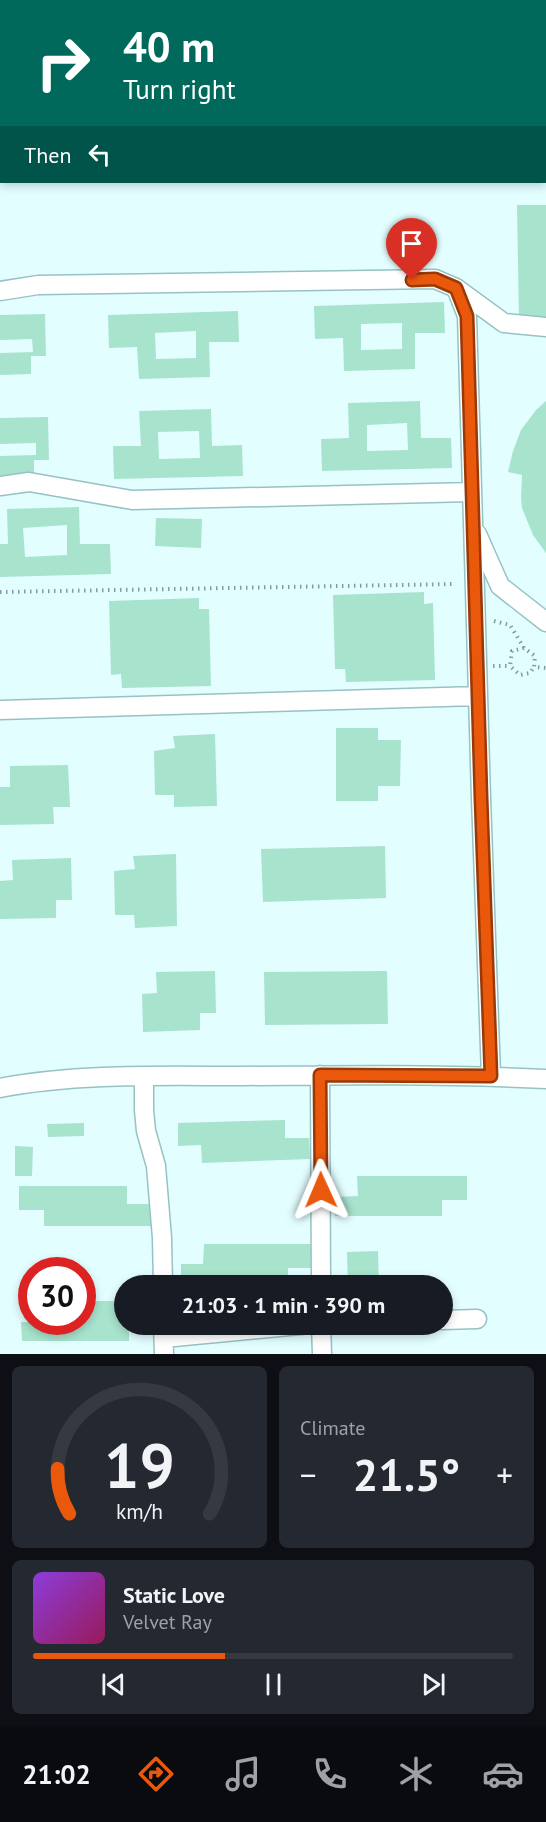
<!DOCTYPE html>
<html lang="en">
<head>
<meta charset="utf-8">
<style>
	body { margin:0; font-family:"PT Sans",sans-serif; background:#242831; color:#f1f3f6; height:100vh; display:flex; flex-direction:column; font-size:22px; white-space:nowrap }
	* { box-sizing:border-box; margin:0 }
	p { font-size:20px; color:#9ea1a6 }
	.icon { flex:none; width:33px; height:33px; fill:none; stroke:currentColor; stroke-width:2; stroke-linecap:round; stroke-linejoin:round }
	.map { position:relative; height:1354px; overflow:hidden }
	.panel { display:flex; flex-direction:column; gap:12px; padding:12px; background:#0d0f14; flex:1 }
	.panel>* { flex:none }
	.hud { position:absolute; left:0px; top:0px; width:546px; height:183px; box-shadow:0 3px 9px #0003; background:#00695c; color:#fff; overflow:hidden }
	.speed { position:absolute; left:18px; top:1257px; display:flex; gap:12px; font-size:30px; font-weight:700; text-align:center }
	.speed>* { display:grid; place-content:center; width:78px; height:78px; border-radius:50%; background:#171b24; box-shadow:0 3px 9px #0003; line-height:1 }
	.speed .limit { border:9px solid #d22; background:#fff; color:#111 }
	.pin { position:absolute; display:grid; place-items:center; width:51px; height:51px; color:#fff; margin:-62px -26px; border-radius:50% 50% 50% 0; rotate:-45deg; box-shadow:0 0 6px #0007 }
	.pin .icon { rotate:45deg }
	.me { position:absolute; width:66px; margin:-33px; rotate:359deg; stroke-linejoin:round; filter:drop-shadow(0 0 4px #0008) }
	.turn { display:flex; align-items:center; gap:21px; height:126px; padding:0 24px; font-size:27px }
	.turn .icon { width:78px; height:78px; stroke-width:2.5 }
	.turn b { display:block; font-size:42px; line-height:51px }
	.then { display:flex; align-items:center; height:57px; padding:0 24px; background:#0003; gap:12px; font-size:22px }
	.big { font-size:45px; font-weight:800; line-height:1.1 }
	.panel .widget { flex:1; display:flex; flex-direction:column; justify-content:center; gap:9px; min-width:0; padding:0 21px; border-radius:9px; background:#242831 }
	.panel .dial { align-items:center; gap:0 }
	.dial svg { height:156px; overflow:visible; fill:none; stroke:#363941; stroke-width:7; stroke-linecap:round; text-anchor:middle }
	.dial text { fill:#f1f3f6; stroke:none }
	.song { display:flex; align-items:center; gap:18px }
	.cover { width:72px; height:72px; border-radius:9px; background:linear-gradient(135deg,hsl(270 70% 55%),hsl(330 70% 35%)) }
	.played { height:6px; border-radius:3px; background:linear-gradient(90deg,#ea580c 40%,#363941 40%) }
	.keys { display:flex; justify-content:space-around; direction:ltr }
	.heat { display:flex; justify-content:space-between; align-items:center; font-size:33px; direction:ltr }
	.panel .tiles { flex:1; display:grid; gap:12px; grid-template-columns:1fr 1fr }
	.widget:last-child { grid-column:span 2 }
	.trip { position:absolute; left:114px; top:1275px; width:339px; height:60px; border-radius:30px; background:#171b24; box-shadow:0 3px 9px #0003; font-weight:800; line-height:60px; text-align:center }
	.tabs { display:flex; height:96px; justify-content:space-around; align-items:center; background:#090b0e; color:#9ea1a6 }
	.tabs .icon { width:42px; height:42px }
	.tabs .on { color:#ea580c }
	.tabs b { font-size:27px; color:#f1f3f6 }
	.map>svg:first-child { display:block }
	.building { fill:#a8e3ce; fill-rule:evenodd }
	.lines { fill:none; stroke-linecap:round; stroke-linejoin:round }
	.street-casing { stroke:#97c2c4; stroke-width:21 }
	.path { stroke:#859b9c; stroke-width:4; stroke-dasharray:1.5 4.5; stroke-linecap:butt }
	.street { stroke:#fff; stroke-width:18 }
	.route-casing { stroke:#983908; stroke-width:15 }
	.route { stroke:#ea580c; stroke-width:10 }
</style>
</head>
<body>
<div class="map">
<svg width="546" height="1354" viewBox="0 0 546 1354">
	<rect width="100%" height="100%" fill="#e3feff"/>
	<!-- building -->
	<path class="building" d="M517,205h29v115l-27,1z
		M444,302l1,31h-30v36l-71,2 -1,-33 -28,1 -1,-33zM402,323v26l-41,1v-26z
		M238,311l1,31h-30l1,35 -71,2 -2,-32 -28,1 -1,-33zM196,331v27l-40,1 -1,-26z
		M45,314l1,42h-15v18l-31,1v-22l33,-1 -1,-13 -32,1v-25z
		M420,401l1,37h30l1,30 -130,3 -1,-32 28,-1 -1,-35zM407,423l1,27 -41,1v-26z
		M546,401v152l-13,-18 -11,-27 -1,-10 1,-23 -14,-3 5,-21 8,-21 15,-20z
		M211,409l1,37 30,-1 1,31 -129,3 -1,-33h28l-2,-35zM199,431l1,27 -41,1 -1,-27z
		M48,417l1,43h-15v18l-34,1v-23l36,-1v-12l-36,1v-26z
		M79,507l1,37h30l1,30 -111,3v-33h8l-1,-35zM67,525v30l-42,2 -2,-29z
		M156,518l46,1 -1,29 -46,-2z
		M424,592v12l9,-1 2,77 -89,2 -1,-13h-10l-2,-74z
		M199,598v11h10l2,77 -89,2 -1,-14 -10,1 -2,-74z
		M336,728h42v12h23l-1,46h-22v15h-42z
		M215,734l2,72 -43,1v-12h-19l-1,-44 21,-3 -2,-12z
		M68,765l2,42h-17l1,17 -54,1v-38h10v-21z
		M385,846l1,52 -123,4 -2,-53z
		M176,854l1,72 -42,2 -1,-13h-19l-1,-44 21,-2 -2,-13z
		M71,858l1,42h-16v18l-56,1v-38l13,-1 -1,-20z
		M215,971l1,42h-16v17l-57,2 -1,-38 15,-1 -1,-21z
		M387,971l1,53 -123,1 -1,-53z
		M285,1120v18h24l1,21 -108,4 -1,-18 -23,1v-23z
		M84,1123v13l-36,1 -1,-13z
		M15,1146l18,1 -1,29h-17z
		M357,1176h110v24h-25v16h-107v-19l23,-1z
		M19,1186h108v18h25v22h-108v-16h-25z
		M204,1244h109l1,24h-26v16l-107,-1v-19h22z
		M378,1251l1,35h-31l-1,-34z
		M82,1301h42v23h5v17h-107l-1,-19h61z"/>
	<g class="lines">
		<defs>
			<path id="street" d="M456,288l11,28 14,482 10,278
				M0,291l38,-6 397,-6 21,9 48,35 42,4
				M0,486l29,-4 103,18 340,-8
				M477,534l23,52 46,36
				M0,710l478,-14
				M320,1075l1,211
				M144,1077v33l2,21 10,35 6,72 1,48
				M0,1088c76,-15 163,-12 241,-12 102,-1 203,-2 305,3
				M442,1320l35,-1
				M163,1324l1,30
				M321,1324l1,30
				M164,1338l146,-14"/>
		</defs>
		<!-- street casing -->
		<use href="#street" class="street-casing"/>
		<!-- path -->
		<path class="path" d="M0,592l456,-8
			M494,621l16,4 14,23 11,8 -1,11 12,1
			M524,648l-12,3 -2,15 10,9 10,-2 4,-6
			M493,666h17"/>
		<!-- street -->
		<use href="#street" class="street"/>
	</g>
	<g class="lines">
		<defs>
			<path id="route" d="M321,1190l-1,-115 171,1 -10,-278 -14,-482 -11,-28 -21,-9 -23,1"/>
		</defs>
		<!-- route casing -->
		<use href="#route" class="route-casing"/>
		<!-- route -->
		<use href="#route" class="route"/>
	</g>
</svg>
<div class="speed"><div class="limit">30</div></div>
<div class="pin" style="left:412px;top:280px;background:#d93025"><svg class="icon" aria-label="arrive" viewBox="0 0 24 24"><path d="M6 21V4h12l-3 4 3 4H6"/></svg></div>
<svg class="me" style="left:321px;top:1190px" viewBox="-20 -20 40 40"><path d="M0-17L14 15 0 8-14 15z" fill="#ea580c" stroke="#fff" stroke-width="4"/></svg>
<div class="trip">21:03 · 1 min · 390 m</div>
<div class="hud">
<div class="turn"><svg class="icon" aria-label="right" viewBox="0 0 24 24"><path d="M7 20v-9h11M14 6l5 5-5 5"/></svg><div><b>40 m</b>Turn right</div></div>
<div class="then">Then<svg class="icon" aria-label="left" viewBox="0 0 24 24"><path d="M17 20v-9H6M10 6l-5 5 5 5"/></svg></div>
</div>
</div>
<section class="panel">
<div class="tiles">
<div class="widget dial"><svg viewBox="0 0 100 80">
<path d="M14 69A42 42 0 1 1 86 69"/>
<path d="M14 69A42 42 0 0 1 8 46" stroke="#ea580c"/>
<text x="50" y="56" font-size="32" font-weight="700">19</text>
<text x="50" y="72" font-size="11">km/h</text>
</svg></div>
<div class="widget"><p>Climate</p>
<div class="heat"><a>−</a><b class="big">21.5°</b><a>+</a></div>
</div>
<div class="widget">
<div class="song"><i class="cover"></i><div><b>Static Love</b><p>Velvet Ray</p></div></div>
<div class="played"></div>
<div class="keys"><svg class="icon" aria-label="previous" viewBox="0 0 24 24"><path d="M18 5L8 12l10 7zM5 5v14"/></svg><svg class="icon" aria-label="pause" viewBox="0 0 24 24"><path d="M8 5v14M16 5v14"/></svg><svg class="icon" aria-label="next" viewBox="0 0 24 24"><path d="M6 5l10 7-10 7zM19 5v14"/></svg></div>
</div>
</div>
</section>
<nav class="tabs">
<b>21:02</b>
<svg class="icon on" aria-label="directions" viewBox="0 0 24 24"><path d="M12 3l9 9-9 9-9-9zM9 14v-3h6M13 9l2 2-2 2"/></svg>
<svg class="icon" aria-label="music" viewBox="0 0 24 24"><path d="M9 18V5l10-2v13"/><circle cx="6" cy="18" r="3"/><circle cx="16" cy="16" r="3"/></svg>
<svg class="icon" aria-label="phone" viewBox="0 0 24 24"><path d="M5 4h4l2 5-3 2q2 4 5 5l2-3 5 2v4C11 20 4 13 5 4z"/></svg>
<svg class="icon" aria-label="climate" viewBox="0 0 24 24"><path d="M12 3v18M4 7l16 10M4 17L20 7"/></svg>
<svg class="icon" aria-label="car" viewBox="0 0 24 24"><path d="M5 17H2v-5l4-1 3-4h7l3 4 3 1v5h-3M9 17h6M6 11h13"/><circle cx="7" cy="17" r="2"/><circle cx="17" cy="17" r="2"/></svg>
</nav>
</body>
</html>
